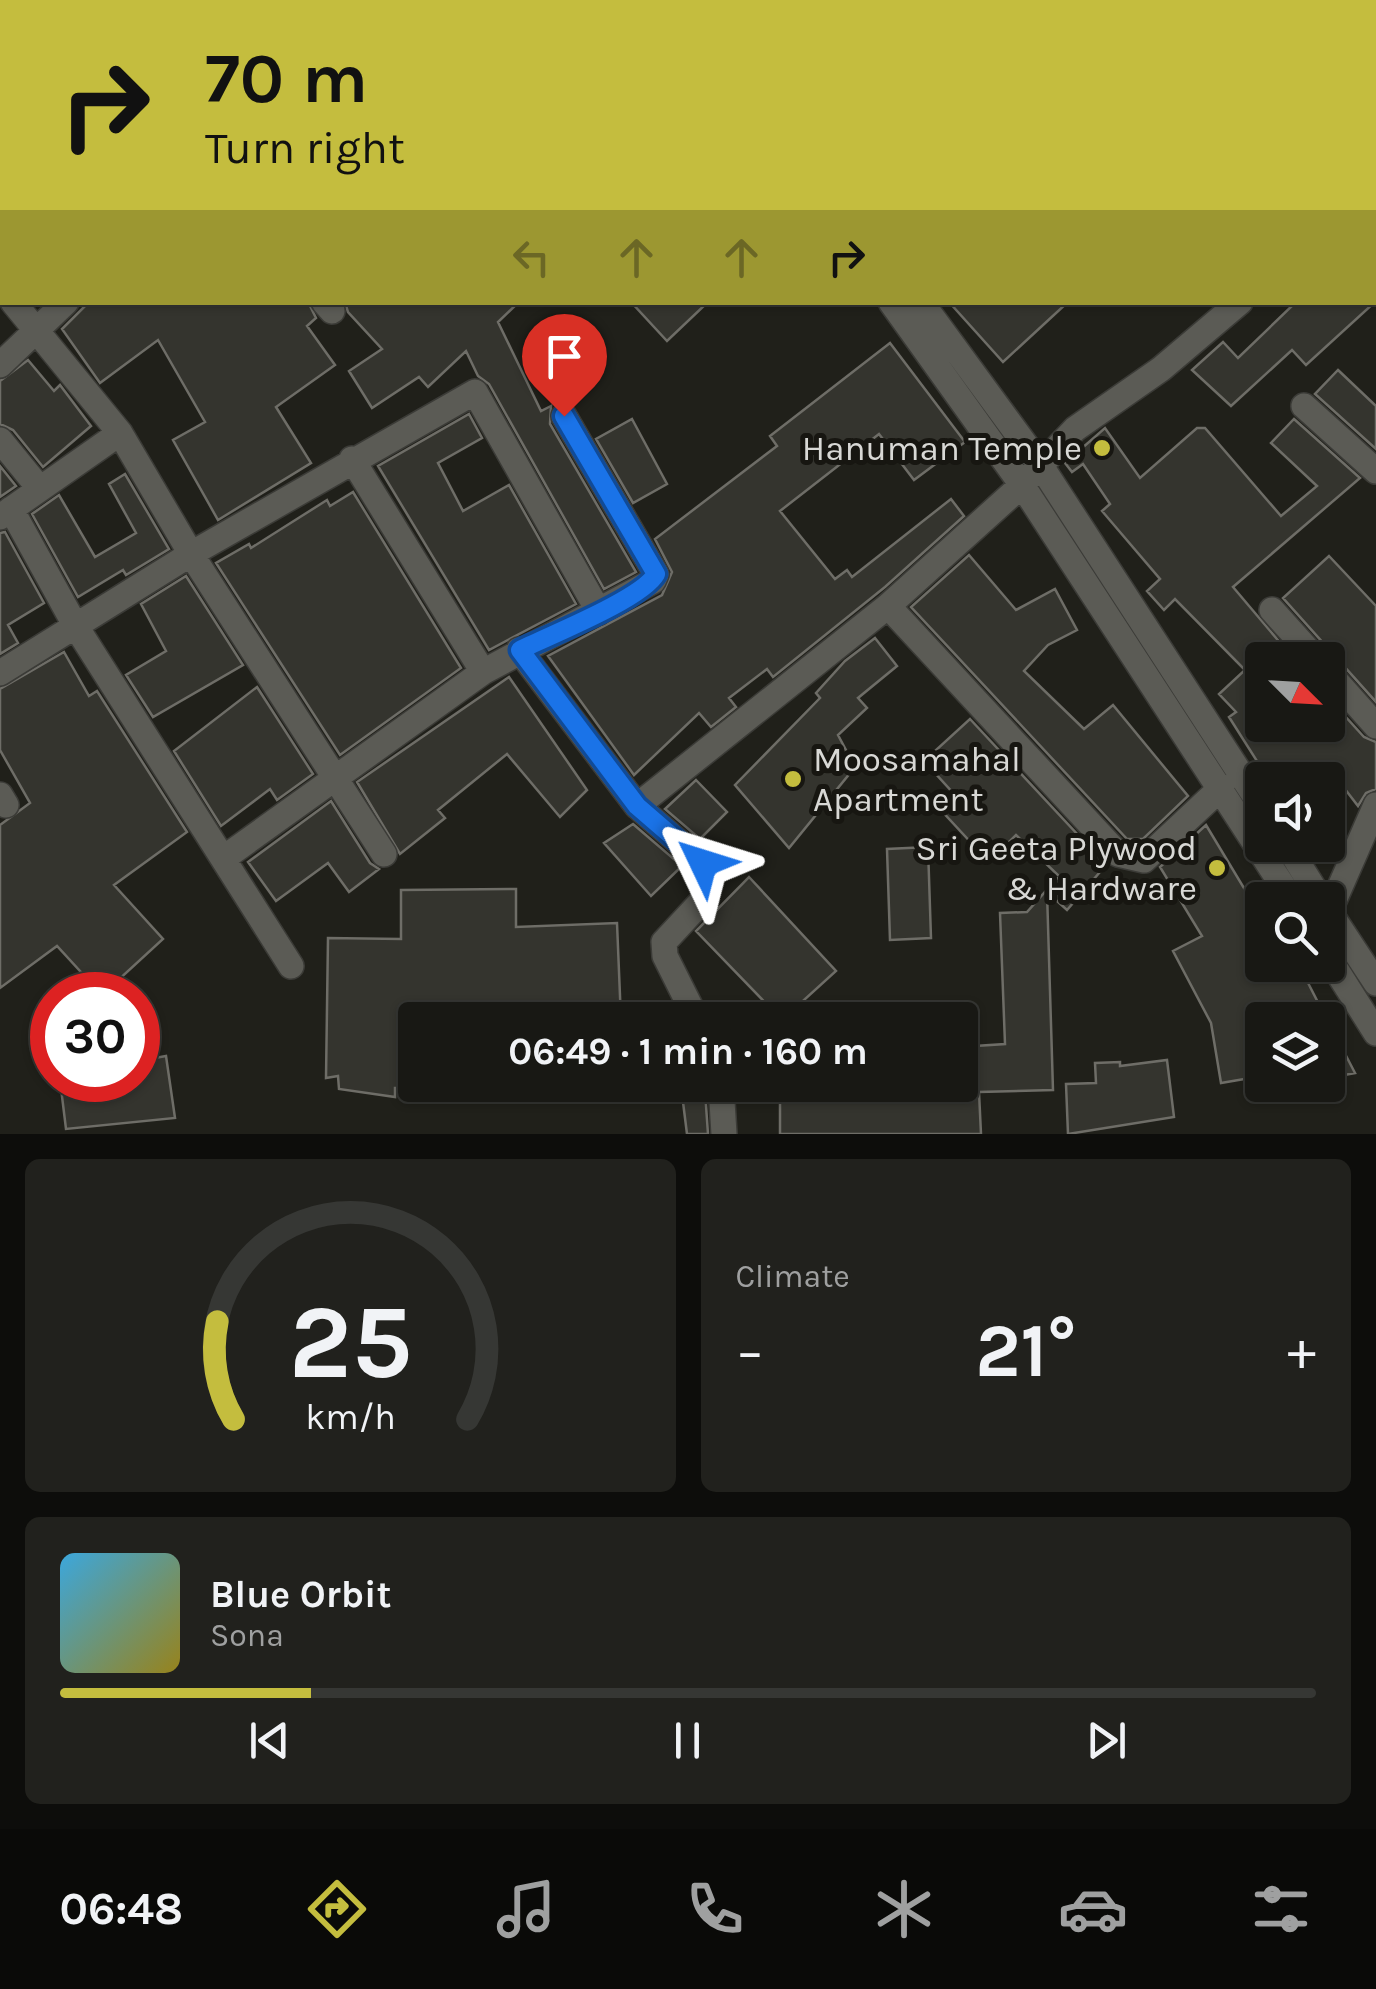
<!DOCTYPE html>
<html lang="en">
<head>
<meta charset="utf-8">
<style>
	body { margin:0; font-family:Karla,sans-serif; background:#21211d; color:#f1f3f6; height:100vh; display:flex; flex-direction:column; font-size:38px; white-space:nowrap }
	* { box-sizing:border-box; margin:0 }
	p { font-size:32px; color:#9fa0a0 }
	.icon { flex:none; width:55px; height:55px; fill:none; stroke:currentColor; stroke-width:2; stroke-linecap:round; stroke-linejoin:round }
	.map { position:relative; height:1134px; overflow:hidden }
	.details { display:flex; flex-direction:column; gap:25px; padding:25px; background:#0d0d0b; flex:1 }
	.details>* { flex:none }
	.top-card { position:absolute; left:0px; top:0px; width:1378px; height:305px; box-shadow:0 2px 8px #0004,0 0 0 2px #363734; background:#c4bd3e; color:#111; overflow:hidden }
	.needle { width:65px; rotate:114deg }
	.controls { position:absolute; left:1245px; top:642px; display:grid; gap:20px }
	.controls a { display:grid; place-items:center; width:100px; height:100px; border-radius:10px; background:#181814; box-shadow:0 2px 8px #0004,0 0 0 2px #363734; font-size:50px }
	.speed { position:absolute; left:30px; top:972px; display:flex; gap:20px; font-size:50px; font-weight:700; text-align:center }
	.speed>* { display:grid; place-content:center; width:130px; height:130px; border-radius:50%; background:#181814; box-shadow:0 2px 8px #0004,0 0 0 2px #363734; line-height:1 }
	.speed .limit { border:15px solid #d22; background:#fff; color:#111 }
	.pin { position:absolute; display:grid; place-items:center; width:85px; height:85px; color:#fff; margin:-102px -42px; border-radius:50% 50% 50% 0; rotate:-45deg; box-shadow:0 0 10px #0007 }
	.pin .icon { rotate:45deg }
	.me { position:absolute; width:110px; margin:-55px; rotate:311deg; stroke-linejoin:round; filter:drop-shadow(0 0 8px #0008) }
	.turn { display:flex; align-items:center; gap:35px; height:210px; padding:0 40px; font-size:45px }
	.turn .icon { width:130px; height:130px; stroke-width:2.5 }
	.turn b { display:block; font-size:70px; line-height:85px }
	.lanes { display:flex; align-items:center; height:95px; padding:0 40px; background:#0003; justify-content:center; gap:50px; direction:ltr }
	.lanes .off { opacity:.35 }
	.big { font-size:75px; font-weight:700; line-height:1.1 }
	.details .tile { flex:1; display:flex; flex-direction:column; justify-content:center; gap:15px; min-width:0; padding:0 35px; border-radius:15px; background:#21211d }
	.details .dial { align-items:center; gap:0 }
	.dial svg { height:260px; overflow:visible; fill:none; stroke:#363734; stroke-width:7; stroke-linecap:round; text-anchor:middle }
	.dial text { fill:#f1f3f6; stroke:none }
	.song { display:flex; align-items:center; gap:30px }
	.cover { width:120px; height:120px; border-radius:15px; background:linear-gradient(135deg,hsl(200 70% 55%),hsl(50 70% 35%)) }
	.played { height:10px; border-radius:5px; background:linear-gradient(90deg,#c4bd3e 20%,#363734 20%) }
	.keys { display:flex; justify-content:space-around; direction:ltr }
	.heat { display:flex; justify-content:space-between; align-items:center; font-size:55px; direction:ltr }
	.details .tiles { flex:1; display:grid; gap:25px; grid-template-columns:1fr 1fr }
	.tile:last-child { grid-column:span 2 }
	.trip { position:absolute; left:398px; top:1002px; width:580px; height:100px; border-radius:10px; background:#181814; box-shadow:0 2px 8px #0004,0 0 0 2px #363734; font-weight:700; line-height:100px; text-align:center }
	.menu { display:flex; height:160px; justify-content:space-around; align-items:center; background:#0a0a08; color:#9fa0a0 }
	.menu .icon { width:70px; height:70px }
	.menu .selected { color:#c4bd3e }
	.menu b { font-size:45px; color:#f1f3f6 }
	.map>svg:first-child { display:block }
	.building { fill:#34342e; stroke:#6e6d67; stroke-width:2.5 }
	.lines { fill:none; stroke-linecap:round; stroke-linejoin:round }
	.minor-casing { stroke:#3b3b37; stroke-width:28 }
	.minor { stroke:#5b5b55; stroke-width:25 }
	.route-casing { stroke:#114b97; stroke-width:25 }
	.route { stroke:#1a73e8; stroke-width:18 }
	.poi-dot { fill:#c4bd3e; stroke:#171611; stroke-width:4 }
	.labels { text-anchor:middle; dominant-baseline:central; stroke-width:10; stroke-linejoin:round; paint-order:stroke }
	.poi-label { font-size:35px; fill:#d8d8d5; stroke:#171611; text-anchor:end }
</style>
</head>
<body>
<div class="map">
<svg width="1376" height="1134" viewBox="0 0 1376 1134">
	<rect width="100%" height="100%" fill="#20201a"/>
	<!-- building -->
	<path class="building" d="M89,302h219l8,16 -9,8 28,39 -59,42 35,56 -93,57 -45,-80 32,-18 -47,-82 -58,43 -38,-54z
		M345,302h174l-21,20 43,89 10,-5 -1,18 86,148 -32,17 -115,-205 -11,-8 -12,-25 -38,36 -9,-10 -47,31 -23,-37 33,-22 -34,-37z
		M631,302h77l-41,39z
		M949,302h119l-65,60z
		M1296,302h79l-69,63 -14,-15 -61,56 -39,-36 31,-28 15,16z
		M890,343l75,99 -51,38 -35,-46 -99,77 55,68 12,-9 5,7 99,-78 13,17 -79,71 -112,90 -6,-8 -38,29 7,9 -25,20 -12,-14 -65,62 -86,-119 114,-61 10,-23 -17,-33 122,-93 -7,-10z
		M28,360l26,31 6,-6 31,41 -48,41 -30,-37 -13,-6v-43z
		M1338,370l38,36v43l-61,-55z
		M469,414l13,24 -44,25 25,48 46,-26 67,119 -87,46 -111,-184z
		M632,419l35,65 -34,19 -37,-64z
		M1294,419l66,59 -127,109 60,71 -31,2v28l-5,4 5,9v24h15l10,15 20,-15h21v-16l6,-5 30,33 12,5v47l-10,4 -8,13 -20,-26h-69l-40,-63 7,-5 -17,-18 26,-24 -70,-71 -11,11 -17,-19 13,-12 -58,-68 8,-7 -27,-40 -11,8 -7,-9 40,-35 35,50 57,-50h8l76,88 36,-30 -46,-43z
		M0,466l16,20 -16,11z
		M125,474l44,75 -43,26 -3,-5 -45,27 -46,-83 27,-19 36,62 41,-24 -27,-49z
		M353,492l108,176 -121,87 -124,-192 33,-19 2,4 76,-48 3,6z
		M5,532l39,71 -36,22 10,18 -18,11v-121z
		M969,555l47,55 39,-21 22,41 -29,15 -24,26 60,58 29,-24 75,91 -45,43h-16l-216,-232z
		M1329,556l47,50v96l-93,-104z
		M186,576l57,89 -90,52 -27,-42 40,-24 -25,-47z
		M875,638l22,28 -39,32 9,10 -29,27 17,32 -66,81 -54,-63 85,-87 -4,-5 29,-32z
		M64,652l25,44 8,-5 90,141 -73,53 49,54 -61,56 -45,-49 -57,42v-163l30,-22 -30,-53v-61z
		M509,677l78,113 -27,27 -53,-63 -69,56 7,8 -45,36 -43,-72z
		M257,687l56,87 -36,26 -7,-11 -49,37 -47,-75z
		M970,719l136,146 -39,45 -20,-18 6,198 -74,2 2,42h-201v-49h32l-1,11 68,-2 -1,-9h82v-38l45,-3 -5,-131 27,-1 32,-36 -43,-41 -27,27 -50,-54 15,-14 -30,-33z
		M696,780l31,32 -27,27 -35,-30z
		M331,801l39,62 9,6 -30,23 -21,-29 -52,38 -28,-39z
		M633,824l49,42 -31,30 -47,-53z
		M1206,825l56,93v47h25l8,16 10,-4 22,43h-71l6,56 -41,7 -10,-60 -38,-72 29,-15 -42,-69z
		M928,847l3,91 -41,2 -3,-91z
		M749,877l87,94 -54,49 -86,-89z
		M516,889v38l101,-4 4,97h-206v68h-20v9l-56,-8 -1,-13 -12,2 2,-140 73,1v-49z
		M1328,1021l27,52 -27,5z
		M166,1056l9,62 -109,11 -6,-49h78v-19z
		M1167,1060l7,57 -106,17 -2,-50 30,-1 -1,-20 25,-1v4z
		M705,1091l3,43h-21l-5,-40z"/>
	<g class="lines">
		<defs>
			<path id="minor" d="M151,0l2,2
				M513,0l1,2
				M673,0l2,2
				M701,0l1,2
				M1035,0l3,2
				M1141,0l3,2
				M1321,0v2
				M72,2l3,-2
				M364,2l2,-2
				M783,2l2,-2
				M0,61l2,-2
				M1375,95l1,1
				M1375,163l1,-1
				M13,302l107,131 71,121 193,300
				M324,302l8,9
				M891,302l131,183 270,415
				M921,302l120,164 221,341
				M0,365l66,-63
				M1304,406l72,65
				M0,440l40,49
				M352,459l131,213
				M11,509l64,116 216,341
				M0,517l120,-84
				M888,606l230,248 26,6 78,-73
				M1272,610l45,50
				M519,650l118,156 251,-200 134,-121 53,-56 86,-60 79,-67
				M1328,672l48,54
				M0,673l191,-119 284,-162 124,220
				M0,795l6,10
				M637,806l66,57 8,17 -8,20 -39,42 1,14 32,64
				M1287,845l34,55
				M224,858l259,-186 170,-91 3,-7 -92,-158
				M1328,910l48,73
				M1329,912l47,-107
				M1328,957l48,76
				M721,1085l3,49"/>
		</defs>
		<!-- minor casing -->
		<use href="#minor" class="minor-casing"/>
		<!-- minor -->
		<use href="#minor" class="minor"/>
	</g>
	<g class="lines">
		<defs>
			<path id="route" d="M564,416l92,158c-14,25 -108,62 -136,76l117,156 66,57"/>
		</defs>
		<!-- route casing -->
		<use href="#route" class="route-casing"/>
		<!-- route -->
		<use href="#route" class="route"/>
	</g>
	<!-- markers -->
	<g class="poi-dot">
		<circle cx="1102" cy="448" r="10"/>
		<circle cx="793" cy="779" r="10"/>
		<circle cx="1217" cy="868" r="10"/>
	</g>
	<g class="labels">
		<!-- poi labels -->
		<g class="poi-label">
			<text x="1082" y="448">Hanuman Temple</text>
			<text x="813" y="759" text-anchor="start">Moosamahal<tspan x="813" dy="40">Apartment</tspan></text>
			<text x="1197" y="848">Sri Geeta Plywood<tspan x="1197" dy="40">&amp; Hardware</tspan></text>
		</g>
	</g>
</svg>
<div class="controls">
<a><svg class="needle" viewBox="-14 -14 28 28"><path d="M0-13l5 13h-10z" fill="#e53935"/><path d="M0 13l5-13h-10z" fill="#9fa0a0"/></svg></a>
<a><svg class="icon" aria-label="sound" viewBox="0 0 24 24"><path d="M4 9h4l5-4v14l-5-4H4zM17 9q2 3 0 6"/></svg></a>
<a><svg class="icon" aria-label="search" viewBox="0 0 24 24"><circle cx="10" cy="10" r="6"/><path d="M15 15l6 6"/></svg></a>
<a><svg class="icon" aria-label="layers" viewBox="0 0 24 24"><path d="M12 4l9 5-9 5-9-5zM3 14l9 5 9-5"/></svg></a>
</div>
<div class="speed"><div class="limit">30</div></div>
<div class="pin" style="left:564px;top:416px;background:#d93025"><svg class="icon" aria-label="arrive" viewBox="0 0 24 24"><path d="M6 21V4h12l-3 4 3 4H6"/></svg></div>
<svg class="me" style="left:703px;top:863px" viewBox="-20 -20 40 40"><path d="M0-17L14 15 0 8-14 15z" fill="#1a73e8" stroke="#fff" stroke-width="4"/></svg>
<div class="trip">06:49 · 1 min · 160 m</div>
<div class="top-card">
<div class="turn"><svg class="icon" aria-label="right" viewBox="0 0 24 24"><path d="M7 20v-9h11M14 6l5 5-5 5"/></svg><div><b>70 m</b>Turn right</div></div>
<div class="lanes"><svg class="icon off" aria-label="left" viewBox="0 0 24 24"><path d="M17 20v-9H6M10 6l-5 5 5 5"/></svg><svg class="icon off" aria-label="ahead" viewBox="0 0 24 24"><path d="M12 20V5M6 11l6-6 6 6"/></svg><svg class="icon off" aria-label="ahead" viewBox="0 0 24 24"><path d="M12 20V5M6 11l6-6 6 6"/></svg><svg class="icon" aria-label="right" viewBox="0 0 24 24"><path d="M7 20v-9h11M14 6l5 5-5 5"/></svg></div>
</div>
</div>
<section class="details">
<div class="tiles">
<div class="tile dial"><svg viewBox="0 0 100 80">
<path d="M14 69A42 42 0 1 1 86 69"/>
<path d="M14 69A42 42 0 0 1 9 39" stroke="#c4bd3e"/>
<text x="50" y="56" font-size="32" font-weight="700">25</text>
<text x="50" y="72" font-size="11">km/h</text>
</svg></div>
<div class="tile"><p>Climate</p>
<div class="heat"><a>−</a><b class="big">21°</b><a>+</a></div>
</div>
<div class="tile">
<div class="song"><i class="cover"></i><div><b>Blue Orbit</b><p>Sona</p></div></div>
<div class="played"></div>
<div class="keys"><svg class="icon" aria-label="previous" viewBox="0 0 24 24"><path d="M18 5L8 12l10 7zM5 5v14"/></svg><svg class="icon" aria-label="pause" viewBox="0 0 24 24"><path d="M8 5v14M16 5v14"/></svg><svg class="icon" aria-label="next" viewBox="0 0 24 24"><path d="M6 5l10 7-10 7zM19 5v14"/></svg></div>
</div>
</div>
</section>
<nav class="menu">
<b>06:48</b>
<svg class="icon selected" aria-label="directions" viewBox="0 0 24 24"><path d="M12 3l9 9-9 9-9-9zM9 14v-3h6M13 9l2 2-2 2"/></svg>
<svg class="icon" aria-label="music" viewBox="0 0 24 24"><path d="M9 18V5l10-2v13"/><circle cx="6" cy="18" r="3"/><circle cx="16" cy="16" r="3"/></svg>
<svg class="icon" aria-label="phone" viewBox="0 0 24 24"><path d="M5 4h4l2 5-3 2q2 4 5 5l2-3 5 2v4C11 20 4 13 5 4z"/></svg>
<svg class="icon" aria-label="climate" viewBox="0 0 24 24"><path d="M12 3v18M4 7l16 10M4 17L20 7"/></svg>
<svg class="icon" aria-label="car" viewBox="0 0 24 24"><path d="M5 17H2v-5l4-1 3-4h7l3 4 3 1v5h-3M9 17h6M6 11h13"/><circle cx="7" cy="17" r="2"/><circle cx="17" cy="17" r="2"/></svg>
<svg class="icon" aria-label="filters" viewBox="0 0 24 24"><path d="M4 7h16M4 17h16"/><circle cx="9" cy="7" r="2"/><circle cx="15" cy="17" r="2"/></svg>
</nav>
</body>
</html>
